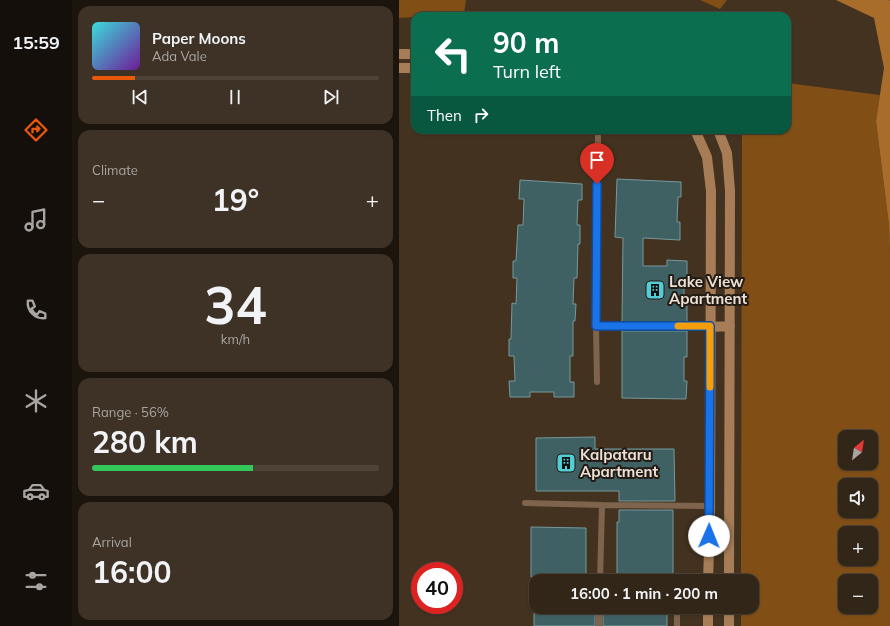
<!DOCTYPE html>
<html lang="en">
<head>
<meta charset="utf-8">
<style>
	body { margin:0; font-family:Mulish,sans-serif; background:#3d3225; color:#f1f3f6; height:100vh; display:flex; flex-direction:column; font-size:15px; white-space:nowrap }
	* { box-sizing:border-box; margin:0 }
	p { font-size:13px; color:#a8a5a2 }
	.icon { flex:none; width:22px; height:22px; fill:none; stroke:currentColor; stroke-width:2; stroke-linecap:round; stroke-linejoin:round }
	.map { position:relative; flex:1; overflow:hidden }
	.side { display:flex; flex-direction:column; gap:6px; padding:6px; background:#1c150d; width:327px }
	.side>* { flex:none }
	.guide { position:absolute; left:12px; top:12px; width:380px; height:122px; border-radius:12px; box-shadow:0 1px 3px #0004,0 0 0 1px #4d4337; background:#0b6e4f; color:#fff; overflow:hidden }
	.needle { width:26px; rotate:30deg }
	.fabs { position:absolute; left:439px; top:430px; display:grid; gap:8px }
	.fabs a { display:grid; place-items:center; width:40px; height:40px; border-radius:8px; background:#322618; box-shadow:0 1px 3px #0004,0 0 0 1px #4d4337; font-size:20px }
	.speed { position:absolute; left:12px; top:562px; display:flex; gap:8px; font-size:20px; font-weight:700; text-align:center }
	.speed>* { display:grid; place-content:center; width:52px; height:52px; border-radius:50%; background:#322618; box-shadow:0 1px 3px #0004,0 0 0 1px #4d4337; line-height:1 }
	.speed .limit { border:6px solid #d22; background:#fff; color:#111 }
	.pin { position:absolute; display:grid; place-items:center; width:34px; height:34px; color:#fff; margin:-41px -17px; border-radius:50% 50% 50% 0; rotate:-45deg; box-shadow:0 0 4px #0007 }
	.pin .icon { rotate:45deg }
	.me { position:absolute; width:44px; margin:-22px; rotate:1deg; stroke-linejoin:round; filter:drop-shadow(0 0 3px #0008) }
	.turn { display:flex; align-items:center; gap:14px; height:84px; padding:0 16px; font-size:18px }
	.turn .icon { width:52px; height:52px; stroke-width:2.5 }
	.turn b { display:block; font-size:28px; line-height:34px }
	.then { display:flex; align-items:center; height:38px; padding:0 16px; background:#0003; gap:8px; font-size:15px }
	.big { font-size:30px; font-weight:700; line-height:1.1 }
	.side .tile { flex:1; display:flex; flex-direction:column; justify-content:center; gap:6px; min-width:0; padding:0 14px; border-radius:12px; background:#3d3225 }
	.side .dial { align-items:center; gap:0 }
	.dial b { font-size:52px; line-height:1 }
	.song { display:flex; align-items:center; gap:12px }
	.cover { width:48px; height:48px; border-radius:6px; background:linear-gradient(135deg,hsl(180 70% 55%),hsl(280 70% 35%)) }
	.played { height:4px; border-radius:2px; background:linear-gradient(90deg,#ea580c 15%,#4d4337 15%) }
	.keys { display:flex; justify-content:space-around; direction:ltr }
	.heat { display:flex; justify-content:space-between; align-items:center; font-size:22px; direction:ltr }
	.charge { height:6px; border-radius:3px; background:linear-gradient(90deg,#34c759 56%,#4d4337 0) }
	.trip { position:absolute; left:130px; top:574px; width:230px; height:40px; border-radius:12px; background:#322618; box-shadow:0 1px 3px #0004,0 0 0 1px #4d4337; font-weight:700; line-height:40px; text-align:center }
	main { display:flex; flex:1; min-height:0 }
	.dock { display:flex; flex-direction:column; width:72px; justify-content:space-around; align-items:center; background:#140f0a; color:#a8a5a2 }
	.dock .icon { width:28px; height:28px }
	.dock .active { color:#ea580c }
	.dock b { font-size:18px; color:#f1f3f6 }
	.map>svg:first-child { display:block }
	.green { fill:#814f15; fill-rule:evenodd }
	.water { fill:#a86c2b }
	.building { fill:#406163; stroke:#77999c }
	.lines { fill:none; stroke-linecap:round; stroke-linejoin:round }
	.lane { stroke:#7e644c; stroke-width:6 }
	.secondary { stroke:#a67d56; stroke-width:10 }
	.route-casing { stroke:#114b97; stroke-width:10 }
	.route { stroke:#1a73e8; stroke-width:7 }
	.slow { stroke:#f59e0b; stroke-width:7 }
	.labels { text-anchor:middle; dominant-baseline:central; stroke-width:4; stroke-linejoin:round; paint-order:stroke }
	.poi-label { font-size:15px; font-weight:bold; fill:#ece1d6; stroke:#241b14; text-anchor:start }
</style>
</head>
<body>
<main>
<nav class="dock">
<b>15:59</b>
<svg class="icon active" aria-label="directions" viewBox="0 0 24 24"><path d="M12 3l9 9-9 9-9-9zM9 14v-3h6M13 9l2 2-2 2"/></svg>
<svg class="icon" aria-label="music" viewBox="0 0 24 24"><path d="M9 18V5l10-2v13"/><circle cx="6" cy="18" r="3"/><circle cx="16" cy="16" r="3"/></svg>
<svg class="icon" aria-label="phone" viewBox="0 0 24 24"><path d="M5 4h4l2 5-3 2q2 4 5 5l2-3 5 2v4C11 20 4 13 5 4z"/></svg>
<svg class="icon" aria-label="climate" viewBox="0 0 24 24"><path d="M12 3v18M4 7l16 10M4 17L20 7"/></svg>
<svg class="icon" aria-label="car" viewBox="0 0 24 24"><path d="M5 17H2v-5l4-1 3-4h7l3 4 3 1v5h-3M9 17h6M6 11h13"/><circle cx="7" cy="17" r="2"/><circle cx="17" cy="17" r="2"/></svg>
<svg class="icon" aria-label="filters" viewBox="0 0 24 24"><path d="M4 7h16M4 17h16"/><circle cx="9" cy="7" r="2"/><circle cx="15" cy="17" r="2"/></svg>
</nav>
<section class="side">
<div class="tile">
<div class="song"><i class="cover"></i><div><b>Paper Moons</b><p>Ada Vale</p></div></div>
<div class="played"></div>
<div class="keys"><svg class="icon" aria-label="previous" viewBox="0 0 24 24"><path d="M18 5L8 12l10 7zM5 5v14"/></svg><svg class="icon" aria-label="pause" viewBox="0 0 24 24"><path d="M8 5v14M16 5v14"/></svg><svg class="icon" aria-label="next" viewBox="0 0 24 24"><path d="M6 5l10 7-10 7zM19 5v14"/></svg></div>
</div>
<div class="tile"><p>Climate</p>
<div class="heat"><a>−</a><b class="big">19°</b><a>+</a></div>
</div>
<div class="tile dial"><b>34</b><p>km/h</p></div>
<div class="tile"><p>Range · 56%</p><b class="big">280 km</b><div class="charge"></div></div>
<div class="tile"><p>Arrival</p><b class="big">16:00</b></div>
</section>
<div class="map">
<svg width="491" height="626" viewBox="0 0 491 626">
	<rect width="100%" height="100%" fill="#433220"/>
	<!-- green -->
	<path class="green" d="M0,0h67l-2,13 -35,3h-14v1l-16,1z
		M301,0h27l-7,9z
		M388,83l93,12 -4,26 13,104 1,26v375h-149v-19h11v-26h-11l1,-450 45,-1zM446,437h26v26h-26zM446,485h26v26h-26zM446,533h26v26h-26zM446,581h26v26h-26z"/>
	<!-- water -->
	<path class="water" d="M437,0h53l1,1v250l-1,-26 -13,-104 8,-53 -10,-50z"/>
	<!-- building -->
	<path class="building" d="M218,179l64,3v15h-3l-1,25h3v18l-37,-2v28h24v-6l20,1v17h-3v24h3v20h-65l1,-84 -8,-1z
		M121,180l62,4v16h-4l-1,25h3v19h-2l-1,34h-3l-1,26h3l-1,17h-2v35h-3v26h4v15h-20v-5h-24v5h-20l-1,-16h6l-1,-25h-5v-17h2l1,-36 4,1 1,-26h-4v-17h3l2,-36h5l1,-26h-5z
		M223,331h65v26h-3v24h3l-1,18 -64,-1z
		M196,437v12h79l1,52h-56v-10h-83v-53z
		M220,510h54v64h-56v-52h2z
		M132,527l55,1v50l-55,-1z
		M135,607h61v19h-61z
		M204,607h64v19h-64z"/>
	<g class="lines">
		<!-- lane -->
		<path class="lane" d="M199,136l-2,190 114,1
			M197,326l1,56
			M126,503l77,2
			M201,581l2,-76 108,1
			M200,626v-19
			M278,626v-19"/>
		<!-- secondary -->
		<path class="secondary" d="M0,54h16
			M0,68h16
			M296,130l12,27 4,34 -1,330 -2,60
			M319,130l9,23 3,38 -1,390
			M311,327l20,-1
			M309,607v19
			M330,626v-19"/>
	</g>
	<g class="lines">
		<defs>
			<path id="route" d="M198,184l-1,142h114l-1,210"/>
		</defs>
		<!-- route casing -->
		<use href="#route" class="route-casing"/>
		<!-- route -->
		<use href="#route" class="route"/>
		<!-- slow -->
		<path class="slow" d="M279,326h32v61"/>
	</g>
	<!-- icons -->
	<defs>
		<symbol id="building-square" viewBox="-11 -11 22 22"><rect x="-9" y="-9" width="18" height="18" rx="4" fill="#52ccd5" stroke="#241b14"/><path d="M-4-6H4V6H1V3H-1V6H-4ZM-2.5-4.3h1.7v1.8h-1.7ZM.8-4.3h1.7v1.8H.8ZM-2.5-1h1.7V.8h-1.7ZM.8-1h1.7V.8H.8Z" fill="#111"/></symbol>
	</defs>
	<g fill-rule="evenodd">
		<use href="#building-square" x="245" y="279" width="22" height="22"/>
		<use href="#building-square" x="156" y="452" width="22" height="22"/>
	</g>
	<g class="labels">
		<!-- poi labels -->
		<g class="poi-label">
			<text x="270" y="281">Lake View<tspan x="270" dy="17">Apartment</tspan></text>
			<text x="181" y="454">Kalpataru<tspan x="181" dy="17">Apartment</tspan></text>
		</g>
	</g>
</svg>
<div class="fabs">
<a><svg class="needle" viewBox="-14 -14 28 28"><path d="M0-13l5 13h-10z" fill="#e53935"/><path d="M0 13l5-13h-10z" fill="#a8a5a2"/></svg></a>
<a><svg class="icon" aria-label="sound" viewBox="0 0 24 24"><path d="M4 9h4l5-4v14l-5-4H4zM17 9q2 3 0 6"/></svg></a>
<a>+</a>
<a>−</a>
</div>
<div class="speed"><div class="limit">40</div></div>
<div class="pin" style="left:198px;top:184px;background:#d93025"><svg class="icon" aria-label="arrive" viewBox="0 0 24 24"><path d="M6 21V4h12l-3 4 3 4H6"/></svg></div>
<svg class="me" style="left:310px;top:536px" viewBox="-20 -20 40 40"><circle r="19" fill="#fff"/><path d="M0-13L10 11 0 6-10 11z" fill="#1a73e8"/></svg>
<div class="trip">16:00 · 1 min · 200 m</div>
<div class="guide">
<div class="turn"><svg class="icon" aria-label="left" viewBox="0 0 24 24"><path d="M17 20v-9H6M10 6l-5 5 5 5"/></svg><div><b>90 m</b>Turn left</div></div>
<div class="then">Then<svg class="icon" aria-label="right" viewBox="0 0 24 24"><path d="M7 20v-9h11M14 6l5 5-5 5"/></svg></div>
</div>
</div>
</main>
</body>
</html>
